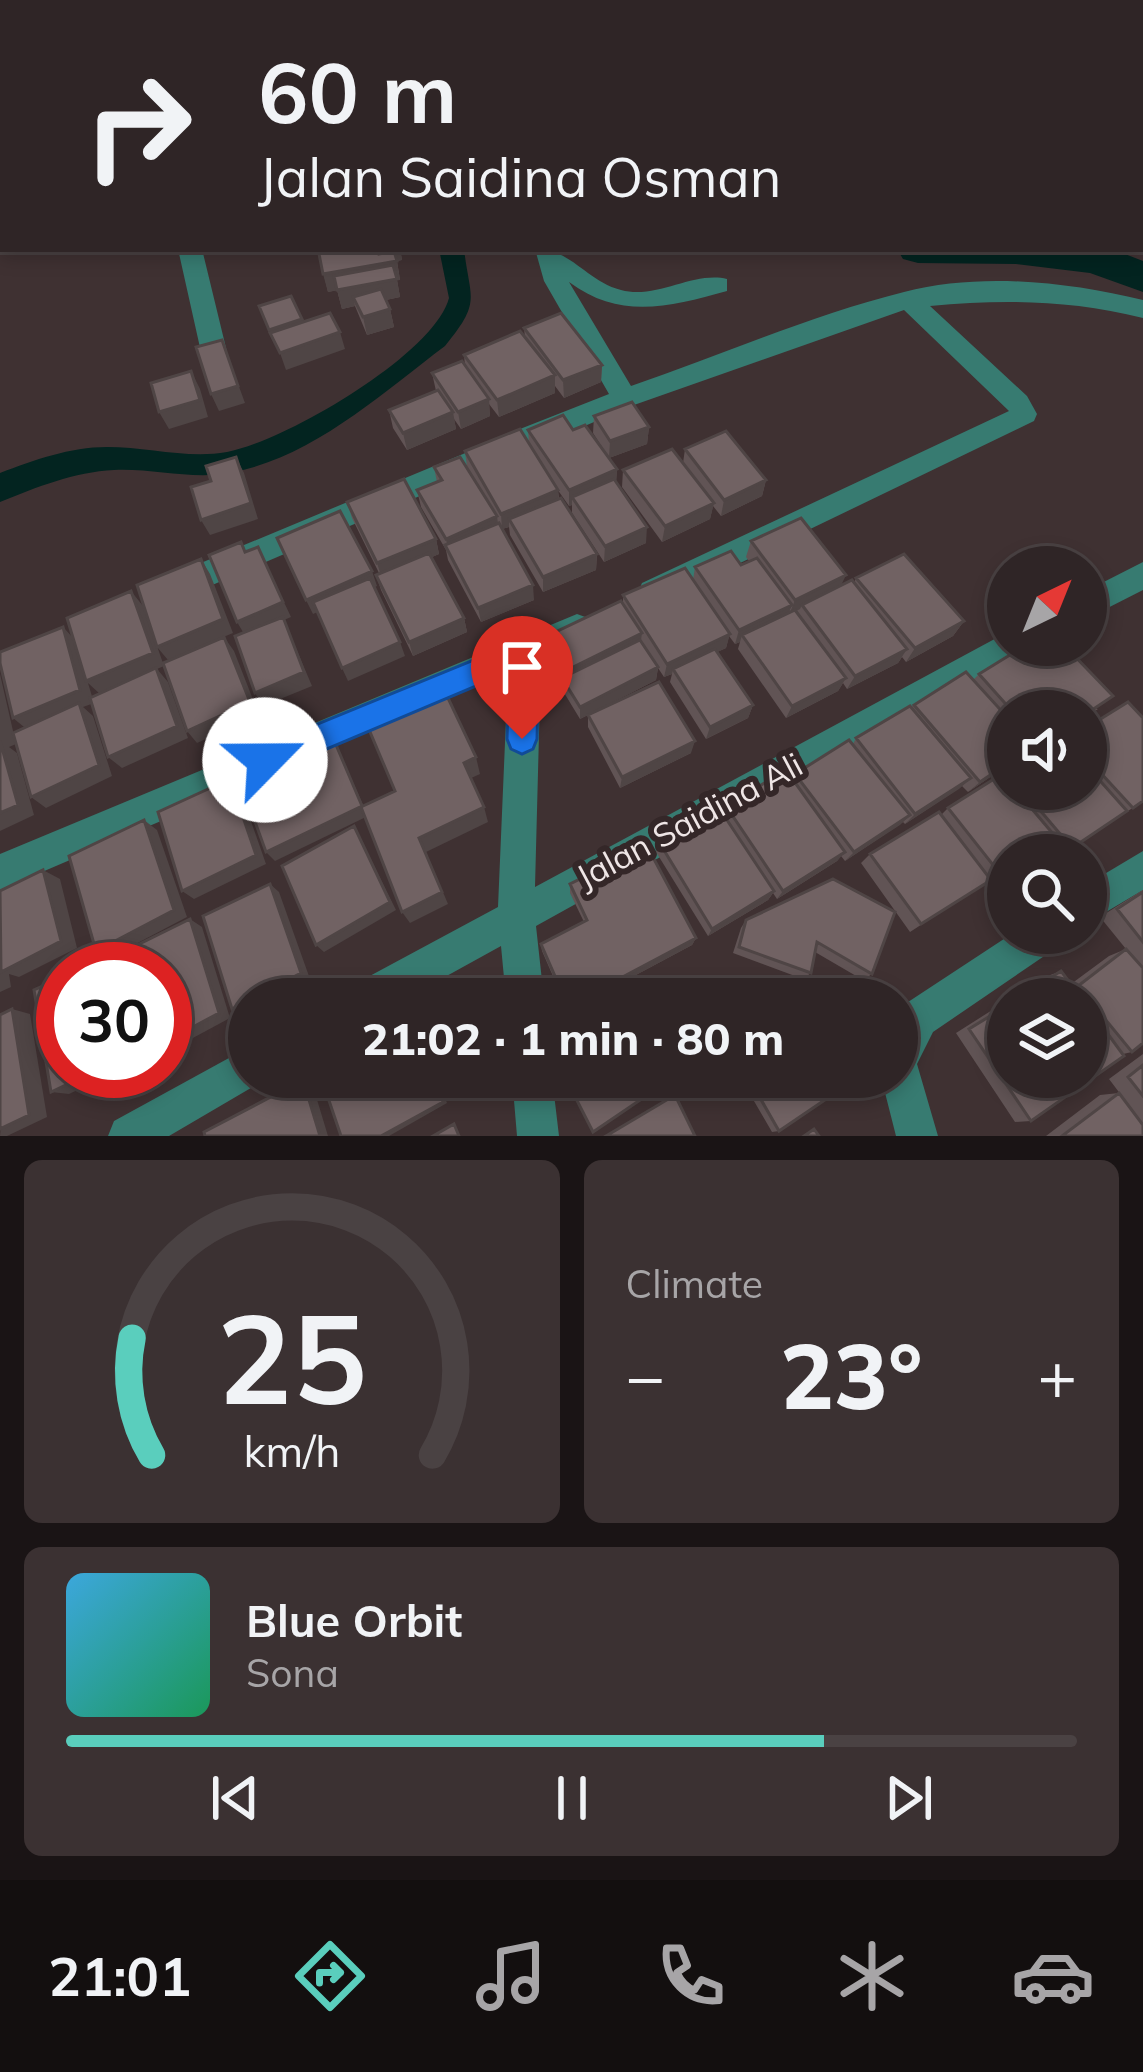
<!DOCTYPE html>
<html lang="en">
<head>
<meta charset="utf-8">
<style>
	body { margin:0; font-family:Mulish,sans-serif; background:#3b3132; color:#f1f3f6; height:100vh; display:flex; flex-direction:column; font-size:45px; white-space:nowrap }
	* { box-sizing:border-box; margin:0 }
	p { font-size:39px; color:#a7a5a7 }
	.icon { flex:none; width:66px; height:66px; fill:none; stroke:currentColor; stroke-width:2; stroke-linecap:round; stroke-linejoin:round }
	.map { position:relative; height:1136px; overflow:hidden }
	.sheet { display:flex; flex-direction:column; gap:24px; padding:24px; background:#1a1415; flex:1 }
	.sheet>* { flex:none }
	.hud { position:absolute; left:0px; top:0px; width:1143px; height:252px; box-shadow:0 6px 18px #0003,0 0 0 3px #4a4243; background:#2f2526; color:#f1f3f6; overflow:hidden }
	.needle { width:78px; rotate:43deg }
	.fabs { position:absolute; left:987px; top:546px; display:grid; gap:24px }
	.fabs a { display:grid; place-items:center; width:120px; height:120px; border-radius:50%; background:#2f2526; box-shadow:0 6px 18px #0003,0 0 0 3px #4a4243; font-size:60px }
	.speed { position:absolute; left:36px; top:942px; display:flex; gap:24px; font-size:60px; font-weight:700; text-align:center }
	.speed>* { display:grid; place-content:center; width:156px; height:156px; border-radius:50%; background:#2f2526; box-shadow:0 6px 18px #0003,0 0 0 3px #4a4243; line-height:1 }
	.speed .limit { border:18px solid #d22; background:#fff; color:#111 }
	.pin { position:absolute; display:grid; place-items:center; width:102px; height:102px; color:#fff; margin:-123px -51px; border-radius:50% 50% 50% 0; rotate:-45deg; box-shadow:0 0 12px #0007 }
	.pin .icon { rotate:45deg }
	.me { position:absolute; width:132px; margin:-66px; rotate:67deg; stroke-linejoin:round; filter:drop-shadow(0 0 9px #0008) }
	.turn { display:flex; align-items:center; gap:42px; height:252px; padding:0 60px; font-size:54px }
	.turn .icon { width:156px; height:156px; stroke-width:2.5 }
	.turn b { display:block; font-size:84px; line-height:102px }
	.big { font-size:90px; font-weight:800; line-height:1.1 }
	.sheet .card { flex:1; display:flex; flex-direction:column; justify-content:center; gap:18px; min-width:0; padding:0 42px; border-radius:18px; background:#3b3132 }
	.sheet .dial { align-items:center; gap:0 }
	.dial svg { height:312px; overflow:visible; fill:none; stroke:#4a4243; stroke-width:7; stroke-linecap:round; text-anchor:middle }
	.dial text { fill:#f1f3f6; stroke:none }
	.song { display:flex; align-items:center; gap:36px }
	.cover { width:144px; height:144px; border-radius:18px; background:linear-gradient(135deg,hsl(200 70% 55%),hsl(150 70% 35%)) }
	.played { height:12px; border-radius:6px; background:linear-gradient(90deg,#5acebd 75%,#4a4243 75%) }
	.keys { display:flex; justify-content:space-around; direction:ltr }
	.heat { display:flex; justify-content:space-between; align-items:center; font-size:66px; direction:ltr }
	.sheet .tiles { flex:1; display:grid; gap:24px; grid-template-columns:1fr 1fr }
	.card:last-child { grid-column:span 2 }
	.trip { position:absolute; left:228px; top:978px; width:690px; height:120px; border-radius:60px; background:#2f2526; box-shadow:0 6px 18px #0003,0 0 0 3px #4a4243; font-weight:800; line-height:120px; text-align:center }
	.dock { display:flex; height:192px; justify-content:space-around; align-items:center; background:#130f0f; color:#a7a5a7 }
	.dock .icon { width:84px; height:84px }
	.dock .on { color:#5acebd }
	.dock b { font-size:54px; color:#f1f3f6 }
	.map>svg:first-child { display:block }
	.water { fill:#032420 }
	.lines { fill:none; stroke-linecap:round; stroke-linejoin:round }
	.river { fill:#032420; fill-rule:evenodd }
	.service { fill:#377b71; fill-rule:evenodd }
	.minor { fill:#377b71; fill-rule:evenodd }
	.tertiary { fill:#377b71; fill-rule:evenodd }
	.wall { fill:#615455 }
	.shaded-wall { fill:#4f4545 }
	.building { fill:#716263; stroke:#4f4545; stroke-width:3 }
	.route { fill:#1a73e8; stroke:#114b97; stroke-width:3 }
	.labels { text-anchor:middle; dominant-baseline:central; stroke-width:12; stroke-linejoin:round; paint-order:stroke }
	.street-label { font-size:33px; fill:#efe6e6; stroke:#342728 }
</style>
</head>
<body>
<div class="map">
<svg width="1143" height="1136" viewBox="0 0 1143 1136">
	<rect width="100%" height="100%" fill="#3f3132"/>
	<!-- water -->
	<path class="water" d="M439,249h25c6,51 18,52 -19,97 -64,48 -131,110 -211,126 -39,9 -80,-4 -120,-2 -40,2 -77,17 -114,32v-29c34,-13 70,-26 107,-26 40,0 81,12 120,5 56,-10 207,-97 222,-154z"/>
	<g class="lines">
		<!-- river -->
		<path class="river" d="M897,249h215l31,12v31l-53,-19 -74,-9 -98,-1 -15,-4z"/>
		<!-- service -->
		<path class="service" d="M125,0h27l-5,3h-27z
			M294,0h10l1,3h-10z
			M460,0h10l2,3h-10z
			M699,0h19l-5,3h-19z
			M3,17v6l-3,1v-6z
			M0,130h3v8h-3z"/>
		<!-- minor -->
		<path class="minor" d="M980,0h18l1,3h-18z
			M178,249h24l25,103 -4,7h-18l-4,-7z
			M535,249c37,0 51,32 86,41 35,10 72,-19 106,-11v12c-58,16 -107,29 -158,-9l62,104c90,-31 181,-71 273,-94 77,-20 163,-10 239,8v18c-73,-18 -138,-19 -213,-12l97,90 10,18 -3,7 -381,184 -11,-4 -4,-9 4,-9 367,-172 -105,-101 -270,95 -94,40h-20l-4,-8 4,-8 89,-35 -65,-113z
			M475,449l10,3 4,8 -4,8 -303,130 -11,4 -11,-4 -4,-9 4,-9z
			M1143,562v28l-57,29v-28z
			M577,614l11,4 5,10 -5,10 -47,20 -6,229 467,-252 6,-2v12h21l-5,10 -488,271 8,73h-38l-5,-53 -96,53h-57l5,-14 145,-78 10,-235 -508,218v-36z
			M1143,851v39l-57,34v-39z
			M1013,933h52l-6,13 -126,86 -16,32 21,72h-42l-15,-59h16v-56l8,-17z
			M249,1047v30h16l-2,4 -94,55h-61l6,-15z
			M512,1077h40l7,59h-42z"/>
		<!-- tertiary -->
		<path class="tertiary" d="M3,161v14l-3,1v-14z"/>
	</g>
	<!-- wall -->
	<path class="wall" d="M482,0h83v3h-81z
		M318,249h82l2,11 -5,1 3,19h-3l3,17 -14,3 4,9 4,18 -27,8 -12,-29 -13,3 -5,-19 -9,2z
		M524,328l78,37 -1,17 -37,16 -9,-12v7l-56,24 -10,-13 1,12 -29,13 -7,-10 2,10 -49,21 -14,-22 -4,-18 47,-19 -4,-18 33,-7 -1,-11 61,-17z
		M594,416l55,11 -2,17 -38,14 -16,-25z
		M528,430h45l44,39 -1,13 30,61 -42,19 -32,-49v-8l-3,1 -14,-20 3,4 1,9 38,55 -1,16 -53,22 -33,-57 -1,-8 -7,2 -4,-8 36,79 -53,22 -33,-62 -2,-10 -25,-43 -4,-17 20,-8 -3,-15h33l-2,-16 64,-8z
		M685,449l81,31 -4,16 -41,20 -8,-10 -3,13 -48,23 -40,-55 1,-17 60,-7z
		M347,502l89,37 3,15 -7,3 32,61 3,14 -54,24 -32,-66 -5,-15 3,-2 -27,-55z
		M751,541l91,44 12,-2 2,-5 108,43 -11,15 -47,26 -4,-5 -4,6 -51,26 -4,-6 -5,8 -52,27 -48,-69 2,-7 -5,2 -6,-8 -3,12 -9,4 36,53 -5,13 -42,21 -36,-57 2,-8 -8,3 -6,-9 -2,12 -76,39 -17,-28 -1,-7 -18,-32 -1,-14 80,-34v-9l70,-15 2,-13 46,-2 8,-4 -3,-4z
		M979,674l119,35 -12,8v-6h-78v54l-40,27 -6,-6 -57,38 -2,-2 -58,39 -4,-5 -4,5 -60,38 -4,-6 -5,7 -60,36 -52,-84 3,-10 64,-29 3,-7 66,-27 3,-5 58,-30 3,-6 58,-33 59,-25z
		M588,715l103,38 -71,35 -32,-61z
		M1086,728l57,73 -75,50 -60,4 -1,53 -20,-26 -77,50 -49,-69 9,-9 71,-39 7,-7 60,-31v12h78z
		M833,879l39,95 -9,6 -48,-28 -4,21 -8,6 -70,-26 8,-25 5,-8z
		M570,884l126,54 -4,7 -101,54h-28l-21,-48 -1,-7 43,-22 -14,-29z
		M1143,890v153l-11,9 -9,2 -92,67 -16,1 -59,-89 52,-33v77h78v-78h-76l35,-22 16,-6 10,13 38,-28 17,-7 -26,-32z
		M1143,1054v70l-34,-45z
		M740,1077h90l-51,54 -7,1z
		M1119,1093l24,43h-97l54,-41z"/>
	<!-- shaded-wall -->
	<path class="shaded-wall" d="M508,0h57v3h-59v-2z
		M378,249h22l2,11 -21,3z
		M397,261l3,19h-3l3,17 -43,9 -4,-9 2,9 -13,3 -5,-19h2l-11,2 -5,-18z
		M390,309l4,18 -27,8 -4,-18z
		M302,319l6,18 -31,10 -8,-17z
		M340,332l5,17 -59,21 -6,-17z
		M222,340l23,63 -26,8 -8,-17z
		M602,365l-1,17 -37,16 -1,-18z
		M191,371l9,18 8,28 -39,12 -10,-17z
		M555,375v18l-56,24 -2,-17z
		M489,399l1,17 -29,13 -3,-17z
		M453,412l3,17 -49,21 -4,-17z
		M649,427l-2,17 -38,14 1,-17z
		M236,457l8,16 14,46 -48,16 -9,-15z
		M617,469l-1,17 -44,11v8l-3,1v-16z
		M766,480l-4,16 -41,20 3,-16z
		M558,490l1,17 -50,12v8l-7,2 -1,-15z
		M714,503l-4,16 -48,23 3,-16z
		M497,516l2,16 -51,17 -2,-10z
		M647,527l-1,16 -42,19 1,-16z
		M436,539l3,15 -57,25 -5,-16z
		M258,547l33,70 -7,3 28,66 -49,20 -8,-13 -9,-56 -9,-15z
		M597,554l-1,16 -53,22v-15z
		M201,559l9,15 23,59 -65,27 -11,-13z
		M372,571l5,15 -64,28 -7,-14z
		M846,575l-7,15 -37,15 -2,4 -11,6 6,-15z
		M533,585l1,15 -53,22 -3,-14z
		M131,591l12,15 21,60 -7,3 11,13 20,56 -66,30 -14,-11 -8,-63 -12,-11 6,20 -11,4 10,9 19,60 -66,32 -15,-11 -2,-66 -16,-13 50,-91 13,14z
		M792,605l-6,15 -44,15 -2,7 -5,2 4,-14z
		M464,618l3,14 -54,24 -4,-14z
		M964,621l-11,15 -47,26 9,-14z
		M642,633l-2,14 -77,32v-7z
		M730,634l-4,14 -51,24 -2,-3 -1,5 -8,3 3,-13z
		M224,637l10,14 25,64 -62,28 -10,-12z
		M400,642l5,14 -57,25 -6,-13z
		M907,649l-9,14 -51,26 8,-13z
		M658,667l-2,13 -76,39v-12z
		M0,674l16,70 -7,3 8,6 17,62 -34,16z
		M846,678l-8,13 -52,27 6,-12z
		M753,705l-5,13 -42,21 4,-12z
		M328,726l40,90 -93,45 -9,-9z
		M695,741l-4,12 -71,35 2,-11z
		M476,757l4,17 -11,5 -5,-16z
		M1008,763v2l-40,27 12,-10z
		M971,778l-12,11 -54,35 10,-10z
		M230,779l10,11 26,74 -72,35 -12,-8z
		M484,807l4,15 -62,30 22,52 -38,19 -8,-11 17,-74z
		M910,815l-10,10 -55,36 9,-9z
		M144,820l13,10 30,87 -76,40 -15,-6z
		M354,826l42,84 -72,42 -8,-7z
		M845,852l-8,9 -60,38 6,-8z
		M43,870l17,9 17,69 -58,29 -10,-3 2,13 -11,5v-71z
		M270,884l9,8 31,87 -38,20h-21z
		M774,891l-6,9 -60,36 4,-7z
		M190,919l12,8 28,91 -65,35v-11z
		M696,938l-4,7 -101,54h-10z
		M102,960l15,6v3h-14z
		M249,1000v11l-6,3 -11,-5z
		M12,1009l18,5 17,103 -40,19h-7z
		M95,1071h22l-48,23 -18,-2z
		M434,1077h3l10,26 -58,33h-8z
		M303,1080l9,3 16,53h-8z"/>
	<!-- building -->
	<path class="building" d="M318,249h60l1,5 15,-3 3,10 -74,13z
		M393,265l4,14 -60,11 -3,-14z
		M381,289l9,20 -27,8 -10,-20z
		M291,296l11,23 -33,11 -10,-24z
		M330,313l10,19 -60,21 -10,-20z
		M561,313l41,52 -39,15 -39,-52z
		M520,331l35,44 -58,25 -33,-45z
		M222,340l16,46 -27,8 -15,-47z
		M462,361l27,38 -31,13 -26,-39z
		M191,371l9,29 -41,12 -8,-29z
		M438,390l15,22 -50,21 -14,-23z
		M632,402l17,25 -39,14 -16,-25z
		M563,415l10,15 12,-5 32,44 -48,21 -41,-60z
		M520,429l38,61 -57,24 -36,-63z
		M726,431l40,49 -42,20 -39,-51z
		M672,449l42,54 -49,23 -42,-56z
		M236,457l15,46 -50,17 -10,-33 20,-6 -5,-15z
		M460,457l37,59 -51,23 -29,-49 25,-10 -8,-13z
		M404,479l32,60 -59,24 -30,-61z
		M614,479l33,48 -42,19 -33,-49z
		M561,498l36,56 -54,23 -34,-58z
		M340,511l32,60 -66,29 -29,-62z
		M801,518l45,57 -51,25 -44,-59z
		M499,523l34,62 -55,23 -33,-63z
		M241,542l4,10 13,-5 25,55 -46,20 -28,-67z
		M731,551l10,14 16,-7 35,47 -53,25 -44,-63z
		M429,553l35,65 -55,24 -33,-67z
		M904,554l60,67 -49,27 -59,-70z
		M201,559l22,60 -66,28 -20,-62z
		M685,568l45,66 -63,30 -44,-69z
		M370,578l30,64 -58,26 -29,-66z
		M852,580l55,69 -52,27 -53,-71z
		M131,591l22,62 -67,28 -19,-63z
		M621,601l21,32 -79,39 -20,-34z
		M795,610l51,68 -54,28 -50,-71z
		M283,617l21,55 -49,21 -20,-57z
		M63,627l17,63 -67,28 -13,-55v-11z
		M224,637l26,65 -63,29 -24,-68z
		M640,640l18,27 -78,40 -18,-29z
		M1026,645h38l49,51 -27,18v-3h-74l-33,-37z
		M715,649l38,56 -43,22 -37,-58z
		M156,668l21,58 -69,31 -18,-59z
		M966,672l42,46v45l-28,19 -66,-77z
		M439,679l37,78 -12,6 20,44 -65,31 23,54 -40,20 -41,-105 34,-16 -33,-78z
		M659,682l36,59 -73,36 -34,-62z
		M1128,702l15,16v83l-10,7 -47,-51v-29z
		M79,703l20,62 -68,32 -18,-64z
		M910,706l61,72 -56,36 -59,-76z
		M328,726l34,80 -96,46 -30,-83z
		M849,740l61,75 -56,37 -59,-78z
		M0,741l18,64 -18,8z
		M1086,765l41,46 -55,37 -50,-59h64z
		M786,770l59,82 -62,39 -57,-85z
		M1002,774l6,7v8h7l56,66h-63v29l-60,-76z
		M230,779l26,76 -74,36 -24,-79z
		M719,808l55,83 -62,38 -53,-87z
		M939,812l52,68 -70,44 -51,-70z
		M144,820l30,90 -78,41 -27,-95z
		M354,826l36,76 -74,43 -34,-79z
		M647,846l49,92 -115,61h-16l-24,-55 46,-24 -17,-36z
		M43,870l18,71 -60,31 -1,-81z
		M833,879l62,33 -23,62 -55,-32 -6,31 -72,-26 7,-27z
		M270,884l31,89 -69,36 -29,-93z
		M1143,892v50l-26,-33z
		M190,919l29,94 -54,29v-73h-53l-3,-10z
		M1126,949l17,19v75l-11,9 -54,-66z
		M102,960l1,9h-22z
		M1061,971l21,28h-65z
		M63,977v94h32l-44,21 -17,-102z
		M643,978l12,21h-44z
		M825,982l11,17h-38z
		M774,985l8,14h-30z
		M1086,1004l38,52 -93,65 -62,-92 39,-24v72h78z
		M12,1009l17,106 -29,14v-114z
		M1143,1065v31l-15,-19z
		M321,1077h113l9,25 -62,34h-40z
		M565,1077h109l-81,55z
		M748,1077h82l8,14 -59,40z
		M303,1080l17,56h-115l-1,-4z
		M1119,1093l24,32v11h-81z
		M675,1095l20,41h-89z
		M454,1124l5,12h-26z
		M814,1129l5,7h-15z"/>
	<!-- route -->
	<path class="route" d="M525,639l10,4 4,9 -2,87 -4,10 -11,5 -11,-5 -4,-10 2,-67 -244,103 -11,-4 -4,-11 4,-10z"/>
	<g class="labels">
		<!-- street labels -->
		<g class="street-label">
			<text transform="translate(689 820) rotate(-28)">Jalan Saidina Ali</text>
		</g>
	</g>
</svg>
<div class="fabs">
<a><svg class="needle" viewBox="-14 -14 28 28"><path d="M0-13l5 13h-10z" fill="#e53935"/><path d="M0 13l5-13h-10z" fill="#a7a5a7"/></svg></a>
<a><svg class="icon" aria-label="sound" viewBox="0 0 24 24"><path d="M4 9h4l5-4v14l-5-4H4zM17 9q2 3 0 6"/></svg></a>
<a><svg class="icon" aria-label="search" viewBox="0 0 24 24"><circle cx="10" cy="10" r="6"/><path d="M15 15l6 6"/></svg></a>
<a><svg class="icon" aria-label="layers" viewBox="0 0 24 24"><path d="M12 4l9 5-9 5-9-5zM3 14l9 5 9-5"/></svg></a>
</div>
<div class="speed"><div class="limit">30</div></div>
<div class="pin" style="left:522px;top:739px;background:#d93025"><svg class="icon" aria-label="arrive" viewBox="0 0 24 24"><path d="M6 21V4h12l-3 4 3 4H6"/></svg></div>
<svg class="me" style="left:265px;top:760px" viewBox="-20 -20 40 40"><circle r="19" fill="#fff"/><path d="M0-13L10 11 0 6-10 11z" fill="#1a73e8"/></svg>
<div class="trip">21:02 · 1 min · 80 m</div>
<div class="hud">
<div class="turn"><svg class="icon" aria-label="right" viewBox="0 0 24 24"><path d="M7 20v-9h11M14 6l5 5-5 5"/></svg><div><b>60 m</b>Jalan Saidina Osman</div></div>
</div>
</div>
<section class="sheet">
<div class="tiles">
<div class="card dial"><svg viewBox="0 0 100 80">
<path d="M14 69A42 42 0 1 1 86 69"/>
<path d="M14 69A42 42 0 0 1 9 39" stroke="#5acebd"/>
<text x="50" y="56" font-size="32" font-weight="700">25</text>
<text x="50" y="72" font-size="11">km/h</text>
</svg></div>
<div class="card"><p>Climate</p>
<div class="heat"><a>−</a><b class="big">23°</b><a>+</a></div>
</div>
<div class="card">
<div class="song"><i class="cover"></i><div><b>Blue Orbit</b><p>Sona</p></div></div>
<div class="played"></div>
<div class="keys"><svg class="icon" aria-label="previous" viewBox="0 0 24 24"><path d="M18 5L8 12l10 7zM5 5v14"/></svg><svg class="icon" aria-label="pause" viewBox="0 0 24 24"><path d="M8 5v14M16 5v14"/></svg><svg class="icon" aria-label="next" viewBox="0 0 24 24"><path d="M6 5l10 7-10 7zM19 5v14"/></svg></div>
</div>
</div>
</section>
<nav class="dock">
<b>21:01</b>
<svg class="icon on" aria-label="directions" viewBox="0 0 24 24"><path d="M12 3l9 9-9 9-9-9zM9 14v-3h6M13 9l2 2-2 2"/></svg>
<svg class="icon" aria-label="music" viewBox="0 0 24 24"><path d="M9 18V5l10-2v13"/><circle cx="6" cy="18" r="3"/><circle cx="16" cy="16" r="3"/></svg>
<svg class="icon" aria-label="phone" viewBox="0 0 24 24"><path d="M5 4h4l2 5-3 2q2 4 5 5l2-3 5 2v4C11 20 4 13 5 4z"/></svg>
<svg class="icon" aria-label="climate" viewBox="0 0 24 24"><path d="M12 3v18M4 7l16 10M4 17L20 7"/></svg>
<svg class="icon" aria-label="car" viewBox="0 0 24 24"><path d="M5 17H2v-5l4-1 3-4h7l3 4 3 1v5h-3M9 17h6M6 11h13"/><circle cx="7" cy="17" r="2"/><circle cx="17" cy="17" r="2"/></svg>
</nav>
</body>
</html>
